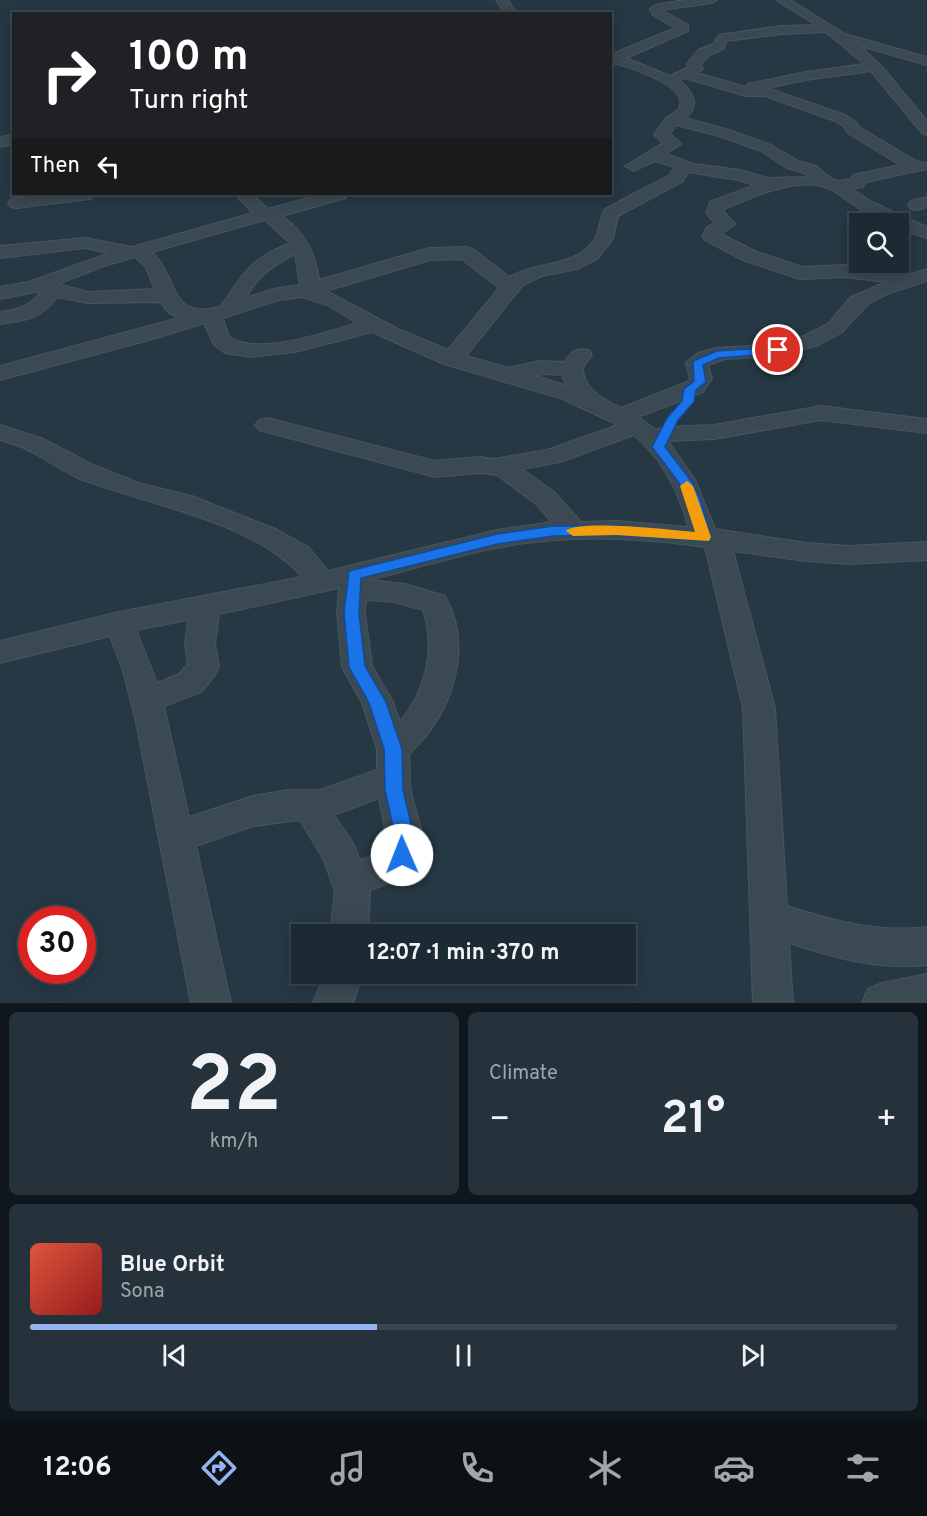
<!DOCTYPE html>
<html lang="en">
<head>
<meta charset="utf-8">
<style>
	body { margin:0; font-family:Overpass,sans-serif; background:#25323b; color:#f1f3f6; height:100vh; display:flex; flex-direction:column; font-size:22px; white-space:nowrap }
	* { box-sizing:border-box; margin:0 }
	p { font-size:20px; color:#a0a7ac }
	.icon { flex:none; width:33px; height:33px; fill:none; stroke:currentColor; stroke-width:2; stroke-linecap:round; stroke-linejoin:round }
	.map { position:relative; height:1003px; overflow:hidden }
	.sheet { display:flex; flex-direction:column; gap:9px; padding:9px; background:#0f171c; flex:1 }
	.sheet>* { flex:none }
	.banner { position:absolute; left:12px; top:12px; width:600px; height:183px; border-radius:0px; box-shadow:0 3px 15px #0003,0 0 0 2px #3a464e; background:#202124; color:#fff; overflow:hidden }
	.tools { position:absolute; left:849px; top:213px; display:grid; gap:12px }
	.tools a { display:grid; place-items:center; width:60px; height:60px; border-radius:0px; background:#1c2a33; box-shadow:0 3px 15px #0003,0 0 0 2px #3a464e; font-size:30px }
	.speed { position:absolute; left:18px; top:906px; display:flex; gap:12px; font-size:30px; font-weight:700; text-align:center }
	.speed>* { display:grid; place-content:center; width:78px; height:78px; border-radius:50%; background:#1c2a33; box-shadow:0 3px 15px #0003,0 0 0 2px #3a464e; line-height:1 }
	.speed .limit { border:9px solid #d22; background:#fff; color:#111 }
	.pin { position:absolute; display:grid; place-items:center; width:51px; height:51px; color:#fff; margin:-26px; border:3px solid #fff; border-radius:50%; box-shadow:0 2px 6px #0007 }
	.me { position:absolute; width:66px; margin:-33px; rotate:359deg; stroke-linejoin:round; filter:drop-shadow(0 0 4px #0008) }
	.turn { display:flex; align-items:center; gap:21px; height:126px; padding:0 18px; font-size:27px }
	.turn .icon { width:78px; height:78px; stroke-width:2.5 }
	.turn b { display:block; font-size:42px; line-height:51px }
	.then { display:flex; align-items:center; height:57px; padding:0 18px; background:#0003; gap:12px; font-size:22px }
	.big { font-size:45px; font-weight:700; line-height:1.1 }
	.sheet .tile { flex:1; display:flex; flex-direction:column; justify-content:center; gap:9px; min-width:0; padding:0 21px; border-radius:9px; background:#25323b }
	.sheet .dial { align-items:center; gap:0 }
	.dial b { font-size:78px; line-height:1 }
	.song { display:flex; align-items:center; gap:18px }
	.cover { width:72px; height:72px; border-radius:9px; background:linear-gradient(135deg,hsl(10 70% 55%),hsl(0 70% 35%)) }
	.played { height:6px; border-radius:3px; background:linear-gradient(90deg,#95b2f1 40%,#3a464e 40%) }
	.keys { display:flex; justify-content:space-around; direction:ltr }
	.heat { display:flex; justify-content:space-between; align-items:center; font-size:33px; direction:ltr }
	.sheet .tiles { flex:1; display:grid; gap:9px; grid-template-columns:1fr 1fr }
	.tile:last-child { grid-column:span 2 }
	.trip { position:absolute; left:291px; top:924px; width:345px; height:60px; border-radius:0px; background:#1c2a33; box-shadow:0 3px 15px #0003,0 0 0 2px #3a464e; font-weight:700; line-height:60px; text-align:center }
	.tabs { display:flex; height:96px; justify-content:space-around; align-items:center; background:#0b1114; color:#a0a7ac }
	.tabs .icon { width:42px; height:42px }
	.tabs .on { color:#95b2f1 }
	.tabs b { font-size:27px; color:#f1f3f6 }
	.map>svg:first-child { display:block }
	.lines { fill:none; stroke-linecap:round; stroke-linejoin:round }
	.minor-casing { stroke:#475560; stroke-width:2 }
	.minor { fill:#3b4953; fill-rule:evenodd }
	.route { fill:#1a73e8; stroke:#114b97; stroke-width:1.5 }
	.slow { fill:#f59e0b }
</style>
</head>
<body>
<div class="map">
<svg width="927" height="1003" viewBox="0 0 927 1003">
	<rect width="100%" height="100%" fill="#263844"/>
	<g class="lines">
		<defs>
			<path id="minor" d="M496,0h12l9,14h-12z
				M685,0h32l-6,3 -49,7 26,15v6l-62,27 44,18 19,-9 -2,-3 11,-14 15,-6 6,-9 63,-9 34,-1 -40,-25h14l55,34 82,23v8l-67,-19 24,23 43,52v14l-5,-2 -51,-62 -65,9 -39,8 78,27 10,6 4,6 59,35 9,1v6l-61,13 -3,5 -11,2 20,13 55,25v11l-29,-10v-4c-26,0 -44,-22 -66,-34 -30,-16 -79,7 -108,19v3l11,12 -14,10 36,18 45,15 43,-2 67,9 15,-5v12l-35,11 -23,11 -27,29 -23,13 -41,11 -53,3 -17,6 4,14 -9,13 -65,25 18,13 9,-3 49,-2 107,-19 106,13v14l-106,-13 -107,19 -46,2 27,39 20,49 92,14 42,3 78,-4v18l-78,4 -42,-3 -74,-10 42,157 12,198c47,15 91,27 140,21v38c-49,5 -92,-7 -138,-22l4,60h-40l-10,-295 -38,-161c-50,-7 -102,-11 -151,-7 -62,4 -124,25 -184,40l35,4 40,12c30,53 6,119 -36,158 1,12 0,25 2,36 2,17 11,34 12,50 0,32 -28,42 -53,50l-2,44h-38l5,-42 -11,-32 -24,-40 -47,6 -57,20 35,157h-40l-56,-286 -12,-46 -13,-35 -110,27v-22l119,-29 183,-35c-46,-55 -157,-73 -224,-99 -18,-8 -34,-21 -52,-29 -8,-4 -17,-6 -26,-9v-15l43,14 50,26 49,19 50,12 83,33 33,18 20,24 169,-41 55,-8 -16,-18 -39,-29 -17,-2 -45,4 -176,-47 -4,-5 4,-5 8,-2 168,43 45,-4 13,2 54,-9 71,-25 -55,-26 -119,-35 -72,-32 -77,20 -45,5 -25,-4 -11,-8 -10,-22 -44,14 -160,43v-14l179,-48 -10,-5 -9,-11 -72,1 -31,-6c-14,21 -33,24 -57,27v-12c17,-2 31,-5 41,-21l-41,8v-12l29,-5 80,-29 -24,-5 -85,10v-12l85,-8 47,9 121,-34 -18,-19h17l16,15 55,-15h25l-2,4 -64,18c23,17 33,36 37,64l110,-32 37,-1 7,2 36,28c27,-16 66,-9 85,-37 7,-9 4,-21 11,-31l65,-34 4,-8 -19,-6 -22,10 -8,-5 38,-23 -9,-8 12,-17 13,-9c1,-2 2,-7 1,-9 -2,-17 -55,-35 -70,-37v-8l65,-27 -22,-13 -3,-6 5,-4zM826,32l38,32 -58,8 -58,12 -2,3 -49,-14 6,-4 -2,-5 7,-8 15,-7 4,-8 55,-7zM685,78l61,18h19l70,25 9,6 4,6 52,32 -47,10 -3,4 -12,2 -8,-3 -14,-12 -18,-5 -27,-16 -42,-15 -44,-12c17,-12 7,-27 -6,-38zM676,125l43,11 42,15 26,17 17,5 6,4 -43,1 -27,-8 -46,-6 -28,-10 15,-10 -11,-10zM688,172l50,8 17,5 -45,17 -4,11 9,10 -8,4 -5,9 3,4 38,20 57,19 45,-2 41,5 -35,15 -23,27 -24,12 -36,9 -53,3 -17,5 -12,10 4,16 -3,3 -66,26c-16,-7 -38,-20 -38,-40l9,-13 -3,-5c-13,-3 -18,2 -25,12l-24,-1 -31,7 -43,-12 57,-71 19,-9 35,-7 21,-11 15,-19 5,-23 65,-35zM265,220l25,23c-43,18 -45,29 -70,64 -52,13 -40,-28 -68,-55zM295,254l5,31 -27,4 -27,9c11,-21 27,-33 49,-44zM135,257l10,9 10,23 -67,3 -30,-8 43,-17zM462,259l37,29 -51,62 -52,-22 -70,-37 104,-31zM302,297l25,8 30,18c-33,10 -98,33 -128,14l-6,-19 56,-18zM548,374l14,1 5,11 -34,-11zM634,435c28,24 45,56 54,92l-72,-6 -35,1 -27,-30 -32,-23 38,-7zM339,588l-2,25 5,54 20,36 15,46v21l-57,20h-31l-36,6 -64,21 -25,-111 37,-14 14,-17 4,-8 -4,-24 4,-29zM366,600l29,2 28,8c13,40 3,80 -23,112l-7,-20 -21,-36 -7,-53zM188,620l-3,23 3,21 -9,10 -22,9 -21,-53zM379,798l8,42c-3,14 -15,16 -27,20l-7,-17 -19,-28z
				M14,135v9l-14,3v-10z
				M53,194h45l-8,5 -73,9 -6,-1 -3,-4 3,-4z
				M927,197v10l-10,3 -6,-1 -3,-4 3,-4z
				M325,974h38l-10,29h-40z
				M927,974v29h-65l6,-14 14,-6z"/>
		</defs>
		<!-- minor casing -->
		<use href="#minor" class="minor-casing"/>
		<!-- minor -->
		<use href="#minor" class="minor"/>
	</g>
	<!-- route -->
	<path class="route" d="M778,347l6,3 -2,3 -63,5 -16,7 3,17 -10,8 -2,12 -16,18 -13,27 27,35 8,17 11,38 -2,4 -93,-6 -63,1 -56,8 -136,34 -2,35 6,53 21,36 16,47 1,41 12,50 -6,22 -7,2 -6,-2 -3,-7 3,-15 -11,-50 -1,-41 -15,-46 -20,-36 -5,-54 5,-42 148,-37 56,-8h63l79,6 -9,-33 -7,-16 -27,-36 15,-29 15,-17 2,-12 10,-8 -1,-20 24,-10z"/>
	<!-- slow -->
	<path class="slow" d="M687,481l6,5 18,51 -2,4 -93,-6 -43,1 -7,-5c9,-12 109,-1 129,1l-15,-46z"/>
</svg>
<div class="tools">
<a><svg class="icon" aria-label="search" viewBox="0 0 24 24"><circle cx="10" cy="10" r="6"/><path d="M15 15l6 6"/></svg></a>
</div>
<div class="speed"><div class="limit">30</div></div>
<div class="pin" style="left:778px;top:350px;background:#d93025"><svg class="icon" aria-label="arrive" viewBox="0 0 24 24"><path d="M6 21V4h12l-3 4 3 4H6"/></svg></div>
<svg class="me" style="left:402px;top:855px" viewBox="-20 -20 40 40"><circle r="19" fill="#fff"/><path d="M0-13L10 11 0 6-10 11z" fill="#1a73e8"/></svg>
<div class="trip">12:07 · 1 min · 370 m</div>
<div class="banner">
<div class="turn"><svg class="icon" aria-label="right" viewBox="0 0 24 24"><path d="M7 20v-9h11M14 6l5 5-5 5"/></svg><div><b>100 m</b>Turn right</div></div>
<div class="then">Then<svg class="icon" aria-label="left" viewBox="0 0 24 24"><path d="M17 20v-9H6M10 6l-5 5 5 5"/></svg></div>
</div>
</div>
<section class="sheet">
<div class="tiles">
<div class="tile dial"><b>22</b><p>km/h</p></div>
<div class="tile"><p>Climate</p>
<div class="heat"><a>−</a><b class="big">21°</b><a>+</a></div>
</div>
<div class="tile">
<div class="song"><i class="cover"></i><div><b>Blue Orbit</b><p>Sona</p></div></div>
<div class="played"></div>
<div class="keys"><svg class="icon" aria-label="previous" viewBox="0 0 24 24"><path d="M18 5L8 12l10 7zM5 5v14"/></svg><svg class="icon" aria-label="pause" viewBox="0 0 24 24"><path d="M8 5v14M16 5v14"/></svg><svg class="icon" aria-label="next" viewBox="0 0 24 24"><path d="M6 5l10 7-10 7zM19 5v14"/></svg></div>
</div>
</div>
</section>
<nav class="tabs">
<b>12:06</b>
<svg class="icon on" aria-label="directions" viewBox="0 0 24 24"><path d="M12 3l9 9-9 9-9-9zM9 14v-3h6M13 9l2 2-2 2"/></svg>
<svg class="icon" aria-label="music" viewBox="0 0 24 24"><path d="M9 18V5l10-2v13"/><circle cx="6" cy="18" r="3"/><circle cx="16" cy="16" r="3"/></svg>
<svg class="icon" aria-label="phone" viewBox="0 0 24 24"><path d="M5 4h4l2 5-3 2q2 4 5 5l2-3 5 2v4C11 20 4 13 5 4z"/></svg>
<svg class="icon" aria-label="climate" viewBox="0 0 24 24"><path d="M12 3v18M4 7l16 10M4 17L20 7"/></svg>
<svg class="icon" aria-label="car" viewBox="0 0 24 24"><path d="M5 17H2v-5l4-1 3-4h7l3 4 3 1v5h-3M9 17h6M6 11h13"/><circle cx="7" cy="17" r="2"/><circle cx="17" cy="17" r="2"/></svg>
<svg class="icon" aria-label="filters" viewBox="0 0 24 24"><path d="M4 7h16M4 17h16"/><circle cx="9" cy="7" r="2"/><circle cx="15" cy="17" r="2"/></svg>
</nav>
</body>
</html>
